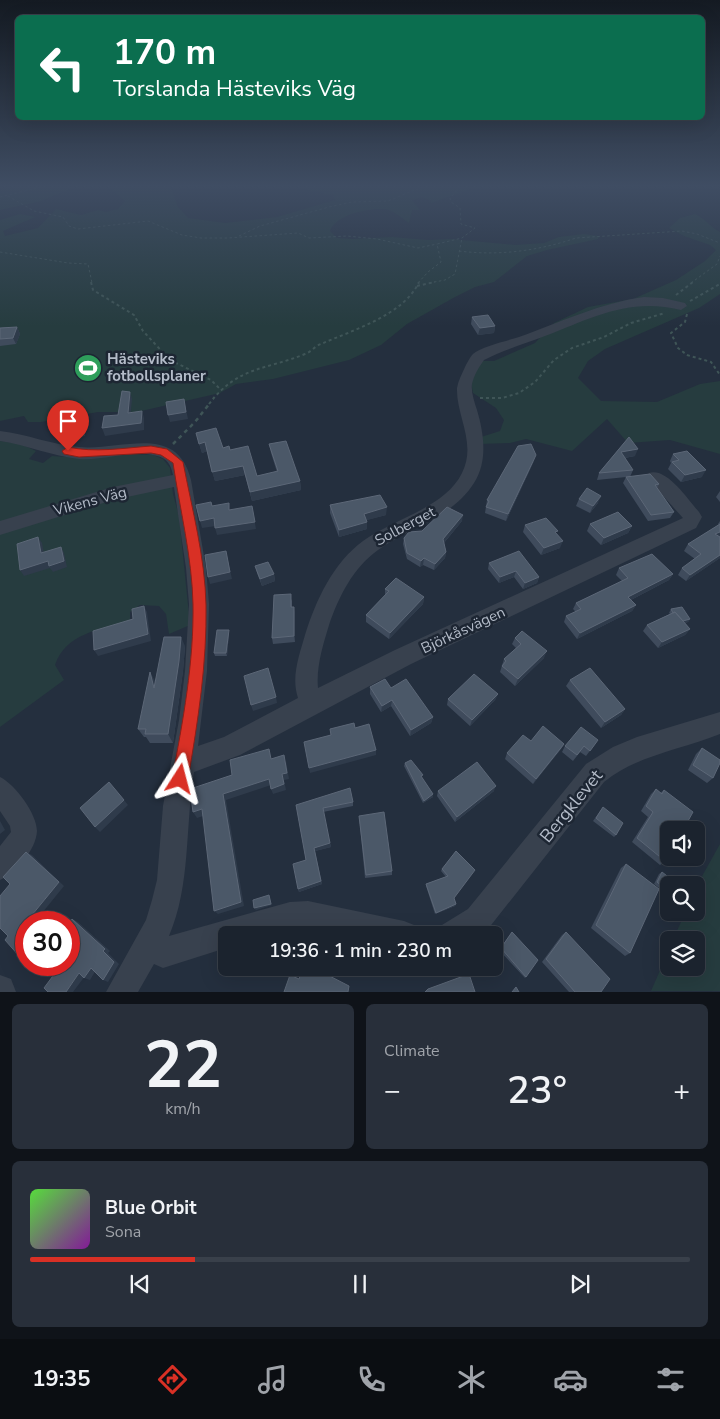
<!DOCTYPE html>
<html lang="en">
<head>
<meta charset="utf-8">
<style>
	body { margin:0; font-family:"Nunito Sans",sans-serif; background:#282f3a; color:#f1f3f6; height:100vh; display:flex; flex-direction:column; font-size:19px; white-space:nowrap }
	* { box-sizing:border-box; margin:0 }
	p { font-size:16px; color:#a0a4aa }
	.icon { flex:none; width:28px; height:28px; fill:none; stroke:currentColor; stroke-width:2; stroke-linecap:round; stroke-linejoin:round }
	.map { position:relative; height:992px; overflow:hidden }
	.panel { display:flex; flex-direction:column; gap:12px; padding:12px; background:#0f1319; flex:1 }
	.panel>* { flex:none }
	.guide { position:absolute; left:15px; top:15px; width:690px; height:105px; border-radius:8px; box-shadow:0 5px 20px #0002,0 0 0 1px #39404a; background:#0b6e4f; color:#fff; overflow:hidden }
	.tools { position:absolute; left:660px; top:821px; display:grid; gap:10px }
	.tools a { display:grid; place-items:center; width:45px; height:45px; border-radius:8px; background:#1b232e; box-shadow:0 5px 20px #0002,0 0 0 1px #39404a; font-size:25px }
	.speed { position:absolute; left:15px; top:911px; display:flex; gap:10px; font-size:25px; font-weight:700; text-align:center }
	.speed>* { display:grid; place-content:center; width:65px; height:65px; border-radius:50%; background:#1b232e; box-shadow:0 5px 20px #0002,0 0 0 1px #39404a; line-height:1 }
	.speed .limit { border:8px solid #d22; background:#fff; color:#111 }
	.pin { position:absolute; display:grid; place-items:center; width:42px; height:42px; color:#fff; margin:-51px -21px; border-radius:50% 50% 50% 0; rotate:-45deg; box-shadow:0 0 5px #0007 }
	.pin .icon { rotate:45deg }
	.me { position:absolute; width:55px; margin:-28px; rotate:9deg; stroke-linejoin:round; filter:drop-shadow(0 0 4px #0008) }
	.turn { display:flex; align-items:center; gap:18px; height:105px; padding:0 15px; font-size:22px }
	.turn .icon { width:65px; height:65px; stroke-width:2.5 }
	.turn b { display:block; font-size:35px; line-height:42px }
	.big { font-size:38px; font-weight:600; line-height:1.1 }
	.panel .widget { flex:1; display:flex; flex-direction:column; justify-content:center; gap:8px; min-width:0; padding:0 18px; border-radius:8px; background:#282f3a }
	.panel .dial { align-items:center; gap:0 }
	.dial b { font-size:65px; line-height:1 }
	.song { display:flex; align-items:center; gap:15px }
	.cover { width:60px; height:60px; border-radius:8px; background:linear-gradient(135deg,hsl(110 70% 55%),hsl(290 70% 35%)) }
	.played { height:5px; border-radius:2px; background:linear-gradient(90deg,#d93025 25%,#39404a 25%) }
	.keys { display:flex; justify-content:space-around; direction:ltr }
	.heat { display:flex; justify-content:space-between; align-items:center; font-size:28px; direction:ltr }
	.panel .tiles { flex:1; display:grid; gap:12px; grid-template-columns:1fr 1fr }
	.widget:last-child { grid-column:span 2 }
	.trip { position:absolute; left:218px; top:926px; width:285px; height:50px; border-radius:8px; background:#1b232e; box-shadow:0 5px 20px #0002,0 0 0 1px #39404a; font-weight:600; line-height:50px; text-align:center }
	.menu { display:flex; height:80px; justify-content:space-around; align-items:center; background:#0b0e12; color:#a0a4aa }
	.menu .icon { width:35px; height:35px }
	.menu .selected { color:#d93025 }
	.menu b { font-size:22px; color:#f1f3f6 }
	.map>svg:first-child { display:block }
	.green { fill:#263c3f }
	.lines { fill:none; stroke-linecap:round; stroke-linejoin:round }
	.path-far2 { stroke:#3f5557; stroke-width:1; stroke-dasharray:2.5 2.5; stroke-linecap:butt }
	.path-far1 { stroke:#3f5557; stroke-width:2; stroke-dasharray:3 3; stroke-linecap:butt }
	.path { stroke:#3f5557; stroke-width:2.5; stroke-dasharray:4 4; stroke-linecap:butt }
	.minor { fill:#38414e; fill-rule:evenodd }
	.wall { fill:#3f4b5c }
	.shaded-wall { fill:#2f3b4b }
	.building { fill:#4b5868; stroke:#5c6777 }
	.route { fill:#d93025; stroke:#8d1f18 }
	.labels { text-anchor:middle; dominant-baseline:central; stroke-width:5; stroke-linejoin:round; paint-order:stroke }
	.poi-label { font-size:15px; font-weight:bold; fill:#b4bcc9; stroke:#1d2633; text-anchor:start }
	.street-label { font-size:15px; fill:#b4bcc9; stroke:#1d2633 }
	.near-street-label { font-size:18px; fill:#b4bcc9; stroke:#1d2633 }
</style>
</head>
<body>
<div class="map">
<svg width="720" height="992" viewBox="0 0 720 992">
	<rect width="100%" height="100%" fill="#242f3e"/>
	<!-- green -->
	<path class="green" d="M15,187h60l-37,15 -38,8v-20z
		M109,187h62l7,20 10,11 37,5 52,-6 58,-17 -2,-5 -29,-6 2,-2h171l-46,16v-2l-9,-4 -10,3 8,10h-8l-3,13c-6,-4 -16,-13 -24,-14 -16,-1 -49,5 -55,22l7,7 16,1 39,-2 36,3 23,-1 64,6 29,-2 15,-6 25,-3 15,2 -1,3 -51,11 -20,6 -33,26 -19,5 -20,10 -48,27 -26,21 -32,15 -76,19 -37,5 -16,9 -83,19h-39l-57,10h-13l-4,-6 -24,5v-201l20,-6 15,3 -32,14 2,5 33,-8 18,-19 25,6 17,-5 8,2 12,-3 7,-8z
		M695,214c11,5 15,13 25,18v62l-21,14 -94,41 -17,12 -10,17 23,23 56,1 43,-18 20,-3v73l-50,-14 -42,3 -21,-24 -35,32 -46,-12 -16,4 -32,1 3,-7 19,-6 4,-11 -8,-12 -23,-15 -2,-11 7,-21h16l41,-18 19,-20 34,-16 45,-8 43,-19 29,-19 11,-11 -6,-5 -26,-9 -15,-8 11,-10z
		M0,441l21,3 15,7 -7,8 14,4 9,-7 31,2 48,-4 22,1 10,4 7,9 3,26 6,22 11,109 -21,9 -3,-20 -7,-8 -19,-1 -10,7v10c-30,7 -64,11 -75,43l9,15 -64,47z
		M720,844v147h-69l18,-41v18h27v-28h-23l12,-27 11,-1v-25z"/>
	<g class="lines">
		<!-- path-far2 -->
		<path class="path-far2" d="M8,196l26,15 29,6 6,9 9,3 70,-8 34,14 19,3h27l70,-5 11,5 38,-2 30,3 41,9 19,-4
			M0,197l41,-10
			M239,236l21,-10 69,-19 23,-5 36,-1 34,-14
			M459,251c39,5 79,0 117,-13l106,-7 15,3 23,9
			M0,252l68,11 20,1 4,19
			M418,283l10,-11 13,-10 -4,-18 25,-6 13,-10 -14,-4 -1,-16 -9,-6 -1,-4 10,-11
			M429,283l16,-3 10,-6 7,-36
			M691,283l26,-19 3,-8"/>
		<!-- path-far1 -->
		<path class="path-far1" d="M91,282l2,8 41,25 9,16 27,29 41,20 9,9
			M417,286l18,-4
			M676,295l17,-13
			M690,301l30,-17
			M687,314l-2,8 -14,11 7,15 9,7 24,7 9,13
			M480,398h22l17,-5 16,-11 19,-22 18,-12 32,-11 27,-14 34,-10
			M209,404c29,-38 57,-34 96,-50 6,-2 10,-8 16,-10 32,-14 83,-29 98,-62"/>
		<!-- path -->
		<path class="path" d="M173,444l22,-22 15,-19"/>
		<!-- minor -->
		<path class="minor" d="M644,297l19,1 22,5 2,3 -6,4c-52,-13 -89,8 -136,26 -21,8 -42,14 -61,24 -5,7 -10,15 -12,24 -1,8 2,17 5,26 7,24 11,51 -3,73 -22,35 -64,44 -96,67 -25,18 -39,46 -49,75 -6,20 -13,42 -11,63l77,-38 288,-132 -37,-41 3,-4c18,-6 39,27 50,39l3,5 -6,11 -285,136 -171,91 -46,17c-9,55 -3,113 -25,164l121,-34 18,-1 96,20 10,4 4,10h-83l-27,-6 -18,1 -18,5h-46v13l-63,20 -9,-4 -16,28h-32l40,-72 6,-20 5,-20 6,-74 16,-86 6,-49 4,-67 -3,-36 -12,-81 -61,13 -113,35v-14l113,-34 60,-12c-2,-10 -6,-17 -16,-19 -25,-7 -52,5 -78,3 -27,-3 -52,-14 -79,-18v-10c27,3 52,14 79,16 42,4 98,-25 112,33l15,88 3,36 -2,67 -9,75 26,-9 74,-39c-7,-21 1,-42 7,-63 11,-35 28,-72 58,-94 30,-22 82,-33 99,-68 15,-30 -6,-57 -5,-85 1,-7 5,-14 8,-21 2,-4 5,-10 8,-13 9,-8 34,-13 46,-17 42,-15 81,-34 125,-40z
			M720,712v22c-39,16 -83,21 -116,48l-116,147 -9,6h-41l4,-10 26,-16 118,-145 27,-17 24,-10z
			M0,777c15,7 37,37 37,54 -1,19 -21,42 -37,49v-34l11,-14 -1,-6 -10,-15z
			M0,975l11,4 5,13h-16z"/>
	</g>
	<!-- wall -->
	<path class="wall" d="M472,317l23,9 -1,7 -16,2 -7,-11z
		M17,327l3,7 -4,10 -16,2v-18z
		M196,433l27,15 7,2 27,26 20,-4 -6,-19 -2,-9 31,37 1,9 -49,11 -7,-26 -30,6 -8,-30 -5,2z
		M629,437l6,19 -10,2 8,12 -3,7 29,7 -2,4 17,24 -4,6 -22,3 -25,-38 3,-6 -29,3 2,-7z
		M673,454l29,23 -21,5 -13,-13 3,-6 -1,-2z
		M534,461l-28,60 -21,-8 2,-13z
		M720,491v11l-4,-5z
		M579,499l19,4 -8,10 -14,-7z
		M330,505l56,10 -20,5 1,9 -28,8 -9,-24z
		M462,521l-18,22 2,9 -1,6 -11,12 -11,-5 -3,2 -13,-8 -4,-15 1,-6 18,-7z
		M720,521v37l-34,23 -8,-6 4,-7 13,-9 -11,-8 4,-7 31,-19 -1,-1z
		M590,524l42,2 -4,7 -27,12 -14,-14z
		M525,525l32,9 3,14 -19,7 -18,-23z
		M489,563l50,14 -2,6 -14,6 -9,-12 -15,6 -11,-14z
		M255,566l19,8 1,7 -13,5 -5,-13z
		M619,568l54,6 -4,6 -38,20 5,5 -4,6 -55,28 -13,-17 2,-6 10,-4 -3,-3 3,-6 46,-22 -6,-6z
		M385,589l39,8 -1,7 -34,35 -23,-17v-7l19,-20z
		M292,599v8l3,6v29l-22,2 -1,-6z
		M671,609l19,10 -2,3 -3,1 5,6 -5,6 -27,13 -15,-17 4,-6 23,-11 -1,-1z
		M229,633l-2,23h-12l-1,-3z
		M515,638l29,20 -29,28 -15,-14 4,-13 12,-11 -4,-4z
		M185,646l-2,25 -10,72h-23l-4,-6h-2l-6,-8 17,-47z
		M570,680l55,29 -4,6 -20,13 -35,-42z
		M370,687l21,1 42,29 -2,6 -21,13 -19,-30 -10,6 -11,-18z
		M498,694l-3,6 -25,26 -23,-21 1,-6z
		M598,740l-12,16 -6,-4 -7,9 -11,-9 3,-6z
		M531,741l33,3 -3,5 -28,35 -28,-25 2,-6z
		M702,748l11,30 -6,5 -19,-13 8,-16z
		M405,763l28,31v3l-10,6 -19,-37z
		M656,789l4,4 4,-3 1,71 -5,4 -28,-23 16,-25 -7,-6 10,-17z
		M438,791h56l-39,31 -18,-26z
		M353,802v4l-30,6 8,35 -16,4 7,33 -23,8 -1,-3 8,-29 -10,-55z
		M603,807l13,28 -2,2 -21,-16z
		M359,816l33,55v4l-27,3z
		M456,851l-2,47 2,6 -1,2 -20,8 -9,-28v-2l20,-7 -5,-6 1,-2z
		M626,864l4,89 -5,3 -34,-28 30,-60z
		M662,872l7,13v10h-1l-14,-11 5,-10z
		M512,932l14,45 -1,1 -26,-28z
		M566,932l35,60h-32l-27,-30 20,-27z"/>
	<!-- shaded-wall -->
	<path class="shaded-wall" d="M495,326l-1,7 -16,2 2,-7z
		M17,327l3,7 -4,10 -3,-6z
		M130,392l2,7 -2,21 -2,-7z
		M184,399l4,20 -18,3 -2,-7z
		M142,411l2,7v12l-39,6 -3,-8z
		M82,418l3,7v11l-23,5 -3,-8z
		M205,442l3,9 -6,2 -3,-9z
		M638,449l-3,7 -17,3 3,-7z
		M536,455l-2,6 -28,60 2,-7z
		M243,466l2,9 -30,6 -3,-9z
		M706,470l-4,7 -21,5 4,-7z
		M300,481l1,9 -49,11 -2,-9z
		M601,496l-3,7 -8,10 3,-7z
		M252,506l4,23 -39,6 -2,-7z
		M387,507l-1,8 -22,6v-7z
		M463,515l-1,6 -20,24 1,-6z
		M214,518l2,8 -14,2 -2,-7z
		M367,522v7l-28,8v-7z
		M632,526l-4,7 -27,12 3,-7z
		M720,532v6l-5,-4z
		M38,537l4,6 3,16 -4,-6z
		M563,541l-3,7 -19,7 3,-7z
		M61,547l3,6 3,14 -14,5 -3,-4 -26,8 -4,-6z
		M226,551l6,28 -22,5 -2,-7z
		M446,552l-1,6 -11,12 1,-6z
		M720,555v3l-34,23 4,-6z
		M424,558l-1,7 -3,2 1,-6z
		M516,571l-2,6 -15,6 1,-6z
		M274,574l1,7 -13,5 -2,-7z
		M673,574l-4,6 -44,23 3,-6z
		M539,577l-2,6 -14,6 2,-6z
		M424,597l-1,7 -34,35 1,-6z
		M636,605l-4,6 -55,28 3,-6z
		M144,606l3,6 4,29 -53,15 -4,-6 54,-16z
		M294,607l1,6v29l-1,-6z
		M690,619l-2,3 -11,3 3,-3z
		M690,629l-5,6 -27,13 4,-6z
		M229,630v3l-2,23 -1,-3z
		M181,637l4,9 -2,25 -10,72 -5,-9z
		M547,651l-3,7 -29,28 3,-7z
		M150,672l5,9 -1,7z
		M498,694l-3,6 -25,26 2,-6z
		M276,697l1,6 -24,8 -2,-6z
		M392,700l-1,6 -10,6 1,-6z
		M625,709l-4,6 -20,13 4,-6z
		M433,717l-2,6 -21,13 1,-6z
		M564,744l-3,5 -28,35 3,-5z
		M376,750v5l-66,18 -1,-5z
		M286,761l3,18 -5,1 2,10 -13,4 -2,-5 11,-15z
		M269,779l2,6 -45,15 18,106 -26,8 -4,-3 9,-117z
		M496,786l-2,5 -39,31 2,-5z
		M433,794v3l-10,6 1,-2z
		M124,800l4,5 -28,27 -5,-5z
		M202,809l4,6 -9,3 -4,-6z
		M0,821l5,9 -5,4z
		M330,843l1,4 -16,4 -1,-3z
		M26,852l6,3 32,31 -26,32 4,4h-3l-7,-7z
		M321,881l1,3 -23,8 -1,-3z
		M269,895l3,10 -16,5 -2,-2z
		M456,904l-1,2 -20,8 1,-1z
		M72,919l6,3 32,29 -2,2 11,11 -11,18 -5,-2z
		M26,950v9l-6,-2z
		M91,968l5,2 -6,10 -6,-2z
		M79,973l6,3 -12,16h-7z"/>
	<!-- building -->
	<path class="building" d="M488,315l7,11 -15,2 -8,-11z
		M17,327l-4,11 -13,1v-11z
		M122,391l8,1 -2,21 14,-2 -1,12 -39,5 2,-12 14,-1z
		M184,399l2,13 -18,3 -2,-13z
		M82,418v11l-23,4v-11z
		M216,428l7,20 6,-2 1,4 18,-4 9,30 21,-5 -9,-27 17,-3 14,40 -50,11 -7,-26 -31,6 -7,-30 -6,2 -3,-11z
		M629,437l9,12 -17,3 12,18 -34,3z
		M531,444l5,11 -28,59 -22,-7 3,-6 -2,-1 31,-54z
		M687,451l19,19 -21,5 -13,-13 7,-2 -6,-6z
		M650,474l9,10 -4,1 19,27 -23,3 -25,-38z
		M587,488l14,8 -8,10 -14,-7z
		M380,495l7,12 -23,7 3,8 -28,8 -9,-25z
		M211,502l1,4 17,-3v7l23,-4 3,16 -40,6 -1,-10 -14,3 -4,-16z
		M447,507l16,8 -20,24 3,13 -11,12 -11,-6 -3,3 -14,-8 -3,-15 5,-6 13,-1z
		M618,512l14,14 -28,12 -14,-14z
		M546,518l12,13 -3,1 8,9 -19,7 -19,-23z
		M720,524v8l-5,2 5,3v18l-30,20 -8,-7 19,-14 -13,-10z
		M38,537l3,16 20,-6 3,14 -15,5 -1,-5 -28,9 -3,-26z
		M226,551l4,21 -22,5 -3,-22z
		M519,551l20,26 -14,6 -9,-12 -16,6 -11,-14z
		M652,554l21,20 -45,23 8,8 -56,28 -14,-17 15,-7 -5,-6 52,-25 -9,-10z
		M268,562l6,12 -14,5 -5,-13z
		M396,578l28,19 -34,36 -24,-18 23,-24 -4,-2z
		M291,594v13h3v29l-22,2 2,-43z
		M144,606l4,28 -54,16 -1,-19 40,-12 -1,-10z
		M682,607l8,12 -7,2 -8,-9 -2,1 -2,-4z
		M675,612l15,17 -28,13 -15,-17z
		M217,630h12l-3,23h-12z
		M522,631l25,20 -29,28 -16,-13 4,-5 -2,-2 17,-15 -6,-6z
		M164,637h17l-2,24 -11,73h-23l1,-5h-8l12,-57 4,16z
		M268,668l8,29 -25,8 -7,-29z
		M590,668l35,41 -20,13 -35,-42z
		M474,674l24,20 -26,26 -24,-21z
		M385,679l6,9 15,-9 27,38 -22,13 -19,-30 -10,6 -12,-19z
		M354,723l1,5 14,-4 7,26 -67,18 -5,-26 27,-7 -1,-6z
		M543,726l21,18 -28,35 -29,-26 16,-18 8,6z
		M581,727l17,13 -8,11 -6,-5 -7,9 -12,-9z
		M702,748l18,12v3l-7,15 -20,-13z
		M269,749l2,10 13,-4 3,18 -5,1 2,10 -13,5 -2,-10 -46,15 18,108 -27,9 -12,-102 -9,3 -3,-23 42,-14 -2,-15z
		M411,760l12,15 -2,1 12,18 -9,7 -19,-38z
		M477,762l19,24 -39,31 -19,-26z
		M109,782l15,18 -29,27 -15,-19z
		M350,788l3,14 -30,6 7,35 -16,5 7,33 -23,8 -5,-25 13,-4 -10,-55z
		M656,789l6,5 2,-4 29,22 -10,18h-14v25l-4,6 -28,-23 16,-26 -7,-6z
		M603,807l20,16 -7,12 -20,-17z
		M384,812l8,59 -26,4 -7,-59z
		M456,851l19,19 -21,28 2,6 -20,9 -10,-29 22,-8 -6,-7z
		M26,852l33,30 -27,33 7,7h-13v28l-6,7 -15,-17 3,-4 -8,-8v-32l10,-12 -7,-7z
		M626,864l33,25 -29,64 -34,-28z
		M662,872l14,11 -1,2h-6v7l-12,-10z
		M269,895l2,9 -17,4 -1,-8z
		M72,919l33,30 -2,2 11,11 -11,18 -12,-12 -7,10 -5,-5 -13,19h-18l-4,-4 17,-23h8v-41z
		M307,928l16,4v3h-30l1,-6z
		M512,932l26,28 -12,17 -25,-29z
		M566,932l44,47 -9,13h-26l-29,-33z
		M303,968h15v2l31,16 -1,6h-64l6,-17 9,4z
		M469,974l6,18h-50l3,-3z
		M516,987l3,5h-7z"/>
	<!-- sky -->
	<linearGradient id="sky" x2="0" y2="1"><stop stop-color="#141a22"/><stop offset="0.57" stop-color="#3f4d63"/><stop offset="1" stop-color="#3f4d63" stop-opacity="0"/></linearGradient>
	<rect width="720" height="326" fill="url(#sky)"/>
	<!-- route -->
	<path class="route" d="M151,446l16,3 16,13c9,47 22,95 23,143 1,58 -8,116 -18,174l-2,5 -6,3 -6,-3 -2,-5c11,-58 22,-117 21,-175 -1,-47 -13,-94 -20,-141l-12,-8 -10,-2 -72,4 -15,-3 -2,-3 6,-4c27,6 55,1 83,-1z"/>
	<!-- icons -->
	<defs>
		<symbol id="stadium-disc" viewBox="-11 -11 22 22"><circle r="9.5" fill="#2e9e5b" stroke="#1d2633"/><path d="M0-5a6.5 5 0 1 0 0 10a6.5 5 0 1 0 0-10ZM-3.5-1.8h7v3.6h-7Z" fill="#fff"/></symbol>
	</defs>
	<g fill-rule="evenodd">
		<use href="#stadium-disc" x="72" y="352" width="32" height="32"/>
	</g>
	<g class="labels">
		<!-- poi labels -->
		<g class="poi-label">
			<text x="107" y="359">Hästeviks<tspan x="107" dy="17">fotbollsplaner</tspan></text>
		</g>
		<!-- street labels -->
		<g class="street-label">
			<text transform="translate(90 501) rotate(-15)">Vikens Väg</text>
			<text transform="translate(405 526) rotate(-28)">Solberget</text>
			<text transform="translate(463 630) rotate(-25)">Björkåsvägen</text>
		</g>
		<!-- near-street labels -->
		<g class="near-street-label">
			<text transform="translate(571 806) rotate(-51)">Bergklevet</text>
		</g>
	</g>
</svg>
<div class="tools">
<a><svg class="icon" aria-label="sound" viewBox="0 0 24 24"><path d="M4 9h4l5-4v14l-5-4H4zM17 9q2 3 0 6"/></svg></a>
<a><svg class="icon" aria-label="search" viewBox="0 0 24 24"><circle cx="10" cy="10" r="6"/><path d="M15 15l6 6"/></svg></a>
<a><svg class="icon" aria-label="layers" viewBox="0 0 24 24"><path d="M12 4l9 5-9 5-9-5zM3 14l9 5 9-5"/></svg></a>
</div>
<div class="speed"><div class="limit">30</div></div>
<div class="pin" style="left:68px;top:451px;background:#d93025"><svg class="icon" aria-label="arrive" viewBox="0 0 24 24"><path d="M6 21V4h12l-3 4 3 4H6"/></svg></div>
<svg class="me" style="left:180px;top:779px" viewBox="-20 -20 40 40"><path d="M0-17L14 15 0 8-14 15z" fill="#d93025" stroke="#fff" stroke-width="4"/></svg>
<div class="trip">19:36 · 1 min · 230 m</div>
<div class="guide">
<div class="turn"><svg class="icon" aria-label="left" viewBox="0 0 24 24"><path d="M17 20v-9H6M10 6l-5 5 5 5"/></svg><div><b>170 m</b>Torslanda Hästeviks Väg</div></div>
</div>
</div>
<section class="panel">
<div class="tiles">
<div class="widget dial"><b>22</b><p>km/h</p></div>
<div class="widget"><p>Climate</p>
<div class="heat"><a>−</a><b class="big">23°</b><a>+</a></div>
</div>
<div class="widget">
<div class="song"><i class="cover"></i><div><b>Blue Orbit</b><p>Sona</p></div></div>
<div class="played"></div>
<div class="keys"><svg class="icon" aria-label="previous" viewBox="0 0 24 24"><path d="M18 5L8 12l10 7zM5 5v14"/></svg><svg class="icon" aria-label="pause" viewBox="0 0 24 24"><path d="M8 5v14M16 5v14"/></svg><svg class="icon" aria-label="next" viewBox="0 0 24 24"><path d="M6 5l10 7-10 7zM19 5v14"/></svg></div>
</div>
</div>
</section>
<nav class="menu">
<b>19:35</b>
<svg class="icon selected" aria-label="directions" viewBox="0 0 24 24"><path d="M12 3l9 9-9 9-9-9zM9 14v-3h6M13 9l2 2-2 2"/></svg>
<svg class="icon" aria-label="music" viewBox="0 0 24 24"><path d="M9 18V5l10-2v13"/><circle cx="6" cy="18" r="3"/><circle cx="16" cy="16" r="3"/></svg>
<svg class="icon" aria-label="phone" viewBox="0 0 24 24"><path d="M5 4h4l2 5-3 2q2 4 5 5l2-3 5 2v4C11 20 4 13 5 4z"/></svg>
<svg class="icon" aria-label="climate" viewBox="0 0 24 24"><path d="M12 3v18M4 7l16 10M4 17L20 7"/></svg>
<svg class="icon" aria-label="car" viewBox="0 0 24 24"><path d="M5 17H2v-5l4-1 3-4h7l3 4 3 1v5h-3M9 17h6M6 11h13"/><circle cx="7" cy="17" r="2"/><circle cx="17" cy="17" r="2"/></svg>
<svg class="icon" aria-label="filters" viewBox="0 0 24 24"><path d="M4 7h16M4 17h16"/><circle cx="9" cy="7" r="2"/><circle cx="15" cy="17" r="2"/></svg>
</nav>
</body>
</html>
